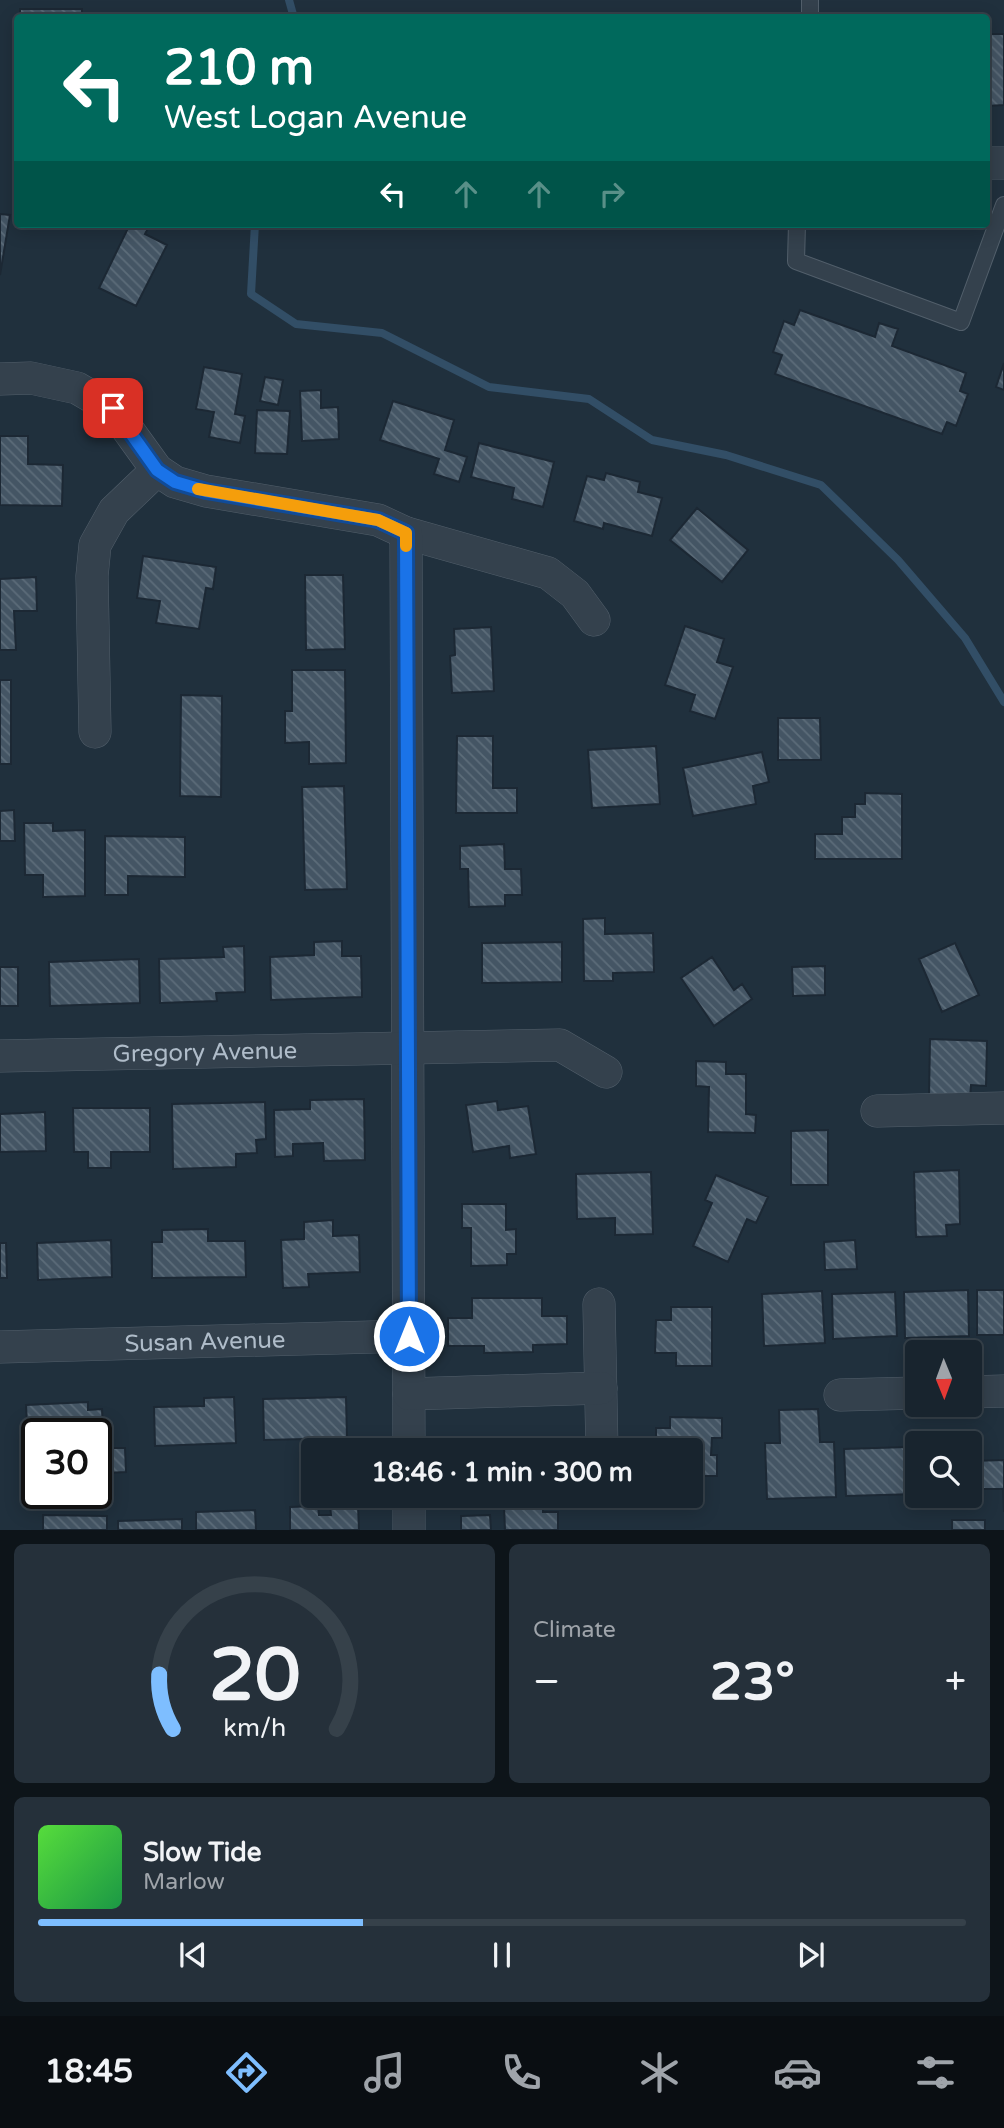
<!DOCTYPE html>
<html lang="en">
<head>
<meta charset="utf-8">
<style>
	body { margin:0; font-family:"Varela Round",sans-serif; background:#25303a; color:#f1f3f6; height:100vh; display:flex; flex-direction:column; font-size:26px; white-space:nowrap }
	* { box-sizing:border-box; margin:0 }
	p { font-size:23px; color:#9fa4aa }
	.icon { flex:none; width:38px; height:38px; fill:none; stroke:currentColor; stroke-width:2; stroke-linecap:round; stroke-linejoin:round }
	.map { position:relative; height:1530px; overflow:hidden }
	.details { display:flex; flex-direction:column; gap:14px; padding:14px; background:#0d1419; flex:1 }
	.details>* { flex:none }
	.guide { position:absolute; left:14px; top:14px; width:976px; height:214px; border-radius:7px; box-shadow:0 4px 18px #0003,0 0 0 2px #36414a; background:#00695c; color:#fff; overflow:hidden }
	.needle { width:46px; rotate:179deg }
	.controls { position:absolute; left:905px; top:1340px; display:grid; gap:14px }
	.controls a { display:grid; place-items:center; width:77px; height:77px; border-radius:7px; background:#18242e; box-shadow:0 4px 18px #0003,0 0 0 2px #36414a; font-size:35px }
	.speed { position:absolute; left:21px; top:1418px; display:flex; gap:14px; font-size:35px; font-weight:700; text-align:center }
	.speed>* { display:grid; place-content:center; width:91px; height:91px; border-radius:50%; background:#18242e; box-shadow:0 4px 18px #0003,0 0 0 2px #36414a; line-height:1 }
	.speed .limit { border:4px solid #111; border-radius:10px; background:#fff; color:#111 }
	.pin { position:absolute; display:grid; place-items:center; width:60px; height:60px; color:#fff; margin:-30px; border-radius:14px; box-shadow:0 4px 10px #0006 }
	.me { position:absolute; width:77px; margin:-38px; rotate:0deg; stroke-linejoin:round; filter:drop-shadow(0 0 5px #0008) }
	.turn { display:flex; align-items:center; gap:24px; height:147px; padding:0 35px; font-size:32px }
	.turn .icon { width:91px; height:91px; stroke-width:2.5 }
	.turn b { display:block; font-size:49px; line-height:60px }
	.lanes { display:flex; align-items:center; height:66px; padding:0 35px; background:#0003; justify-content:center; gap:35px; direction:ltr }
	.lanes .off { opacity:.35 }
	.big { font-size:52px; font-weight:800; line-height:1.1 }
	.details .widget { flex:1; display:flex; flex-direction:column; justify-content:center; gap:10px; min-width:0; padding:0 24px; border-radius:10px; background:#25303a }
	.details .dial { align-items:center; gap:0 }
	.dial svg { height:182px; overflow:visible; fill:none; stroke:#36414a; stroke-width:7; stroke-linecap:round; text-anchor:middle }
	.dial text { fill:#f1f3f6; stroke:none }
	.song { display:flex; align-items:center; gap:21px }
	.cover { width:84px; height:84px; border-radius:10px; background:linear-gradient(135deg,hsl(110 70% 55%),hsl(140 70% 35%)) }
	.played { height:7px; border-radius:4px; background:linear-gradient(90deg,#7ebeff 35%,#36414a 35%) }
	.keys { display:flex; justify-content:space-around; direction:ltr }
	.heat { display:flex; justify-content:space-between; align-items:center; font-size:38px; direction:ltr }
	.details .tiles { flex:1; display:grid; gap:14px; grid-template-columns:1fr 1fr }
	.widget:last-child { grid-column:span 2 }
	.trip { position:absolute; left:301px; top:1438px; width:402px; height:70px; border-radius:7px; background:#18242e; box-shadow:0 4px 18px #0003,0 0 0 2px #36414a; font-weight:800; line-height:70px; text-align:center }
	.menu { display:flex; height:112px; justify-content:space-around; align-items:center; background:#0a0e12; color:#9fa4aa }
	.menu .icon { width:49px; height:49px }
	.menu .active { color:#7ebeff }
	.menu b { font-size:32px; color:#f1f3f6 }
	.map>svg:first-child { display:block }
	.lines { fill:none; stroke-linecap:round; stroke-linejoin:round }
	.stream { stroke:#324e66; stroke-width:8 }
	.building { fill:url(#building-back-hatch); stroke:#1c2834; stroke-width:2 }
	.lane-casing { stroke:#525f6b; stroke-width:18 }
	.street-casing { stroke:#525f6b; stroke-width:33 }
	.lane { stroke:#34414d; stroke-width:16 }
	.street { stroke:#34414d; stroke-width:32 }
	.route-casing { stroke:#114b97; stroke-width:18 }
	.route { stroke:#1a73e8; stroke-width:12 }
	.slow { stroke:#f59e0b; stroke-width:12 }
	.labels { text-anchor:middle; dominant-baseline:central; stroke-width:7; stroke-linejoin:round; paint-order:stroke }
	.street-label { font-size:24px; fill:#afbcc9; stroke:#1a2632 }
</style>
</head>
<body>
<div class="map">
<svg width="1004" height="1530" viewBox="0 0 1004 1530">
	<defs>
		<pattern id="building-back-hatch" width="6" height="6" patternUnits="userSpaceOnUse" patternTransform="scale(1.75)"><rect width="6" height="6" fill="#445564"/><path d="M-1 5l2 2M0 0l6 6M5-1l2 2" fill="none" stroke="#5c6c79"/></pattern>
	</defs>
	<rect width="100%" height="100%" fill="#20303d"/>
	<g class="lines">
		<!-- stream -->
		<path class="stream" d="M289,0l5,18
			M255,224l-4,70 45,30 86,9 107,54 100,12 63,41 74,15 95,30 77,75 67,78 39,64"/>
	</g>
	<!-- building -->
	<path class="building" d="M20,9h62v9h-62z
		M987,34h17v71l-17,1z
		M0,214l10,1 -10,60z
		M130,224h20l-5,10 22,11 -31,61 -37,-18z
		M800,310l75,27 4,-14 19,6 -6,17 74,27 -6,18 8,3 -12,32 -9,-4 -5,12 -167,-60 7,-19 -9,-3 11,-31 10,4z
		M1004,363v27l-8,-3z
		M204,367l38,7 -7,40 10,2 -5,27 -31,-6 5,-25 -18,-3z
		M265,377l18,3 -5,25 -18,-4z
		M321,390v18l17,-1 1,32 -37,2 -2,-50z
		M393,401l61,19 -9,30 22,7 -8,25 -25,-8 5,-15 -59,-19z
		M257,410l33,1 -3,43 -32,-1z
		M0,436h28v28l35,1 -1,41 -62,-1z
		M479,443l75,19 -11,45 -31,-8 2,-11 -43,-11z
		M606,473l34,9 -2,10 24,6 -10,38 -48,-13 -1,6 -29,-8 13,-45 17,4z
		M697,508l51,42 -26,32 -52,-42z
		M143,556l73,11 -3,22 -7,-1 -7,41 -43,-6 4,-22 -23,-3z
		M305,575h38l2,74 -39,1z
		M36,577l1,34h-23l2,39h-16v-71z
		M685,626l39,13 -7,23 16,5 -18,52 -25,-8 5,-16 -30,-10z
		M491,627l3,64 -42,2 -2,-37 5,-1 -1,-26z
		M292,670h53l1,93 -37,1v-22l-24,1v-32h7z
		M0,680h11v84h-11z
		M181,695l41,1 -1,101 -41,-1z
		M778,718h42l1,42h-43z
		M457,736h36v52h24v25h-61z
		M656,746l4,58 -68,4 -4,-58z
		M762,752l7,30 -16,4 3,18 -63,12 -10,-48z
		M344,786l3,103 -42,1 -3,-103z
		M865,793l37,1v65h-87v-25h27v-17h13v-13h10z
		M14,810l1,31h-15v-30z
		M24,823h29v8l32,-1v66l-42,1v-22h-18z
		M105,836l80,1v40l-57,-1v19h-23z
		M504,844l1,25h16l1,26h-17v11l-36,1 -1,-38h-8v-23z
		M605,918v16l48,-1 1,39 -41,1v8h-29l-1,-62z
		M342,941v15h19l1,41 -91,3 -1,-43 44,-2v-13z
		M562,942v40l-80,1v-40z
		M955,943l24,52 -37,17 -23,-53z
		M244,946l1,46 -29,1 1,8 -57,2 -1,-44 65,-2 -1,-10z
		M712,957l22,33 8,-6 10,15 -38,27 -33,-48z
		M139,959l1,44 -90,3 -1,-44z
		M825,966v29l-32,1 -1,-29z
		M0,967h18v39h-18z
		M930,1039l57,2 -1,45 -15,-1 -1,13 -41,-1z
		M696,1061l30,1v12h20v40l10,1 -1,18 -47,-1 1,-45 -13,-1z
		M364,1099l1,61 -41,1 -1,-18 -30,1v12l-18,1 -1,-47 36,-1v-9z
		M497,1101l1,9 30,-4 8,48 -26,4 -1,-12 -36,6 -7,-47z
		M265,1102l1,37 -10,1 1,13 -21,1v13l-63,2 -1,-65z
		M73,1108h77v44h-39v16h-23v-16h-14z
		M45,1112l1,39 -46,1v-38z
		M828,1130v55h-37v-54z
		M959,1170l1,54 -14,1 1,11 -31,1 -2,-65z
		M651,1172l2,62 -38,1v-17l-38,1 -1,-45z
		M716,1175l52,22 -12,26 -9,-4 -19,43 -35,-16 19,-43 -7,-3z
		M462,1204h44v26l10,-1v25h-9v11l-36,1v-38h-9z
		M333,1220v16l26,-1 1,37 -52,2 1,13 -26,1 -2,-48 23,-1v-17z
		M208,1229v12h37l1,36 -94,1v-36h10v-12z
		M111,1240l1,37 -74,3 -1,-37z
		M855,1240l2,29 -32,1 -1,-28z
		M0,1243h6l1,35h-7z
		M968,1290l1,46 -64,2 -1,-46z
		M977,1290h27v45h-27z
		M822,1291l3,52 -61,3 -2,-52z
		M895,1292l2,44 -64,3 -1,-45z
		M472,1298h70v18h25v28l-34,1v7l-49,1v-7h-36v-28h24z
		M671,1307h41v59h-36v-13h-21l1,-33h15z
		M234,1397l2,46 -81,3 -1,-39 50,-1v-8z
		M346,1397l1,41 -83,2 -1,-41z
		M88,1402v8l14,-1 2,43 -8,1v-20h-59v10h-9l-2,-38z
		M818,1409l2,33h14l2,55 -69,2 -2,-56h15l-1,-33z
		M670,1417l52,1v20h-10l-1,17h6v21h-26v-25h-35v-23h14z
		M568,1438v13h-111v-12z
		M907,1447v3h10v44l-71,2 -2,-47z
		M105,1448h20l1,24 -20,1z
		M1004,1460v52l-1,-23h-25v8h-27l19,-1v-35z
		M330,1505h28l1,25h-69v-23l28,-1 1,9h12z
		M543,1505v7h15v18h-53l-1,-24z
		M255,1510l1,20h-60v-18z
		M43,1515l64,1v14h-64z
		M490,1515l1,15h-30v-14z
		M182,1519v11h-64v-9z
		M952,1520h33v10h-33z"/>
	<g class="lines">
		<defs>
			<path id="lane" d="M810,0v13
				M797,224l-1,37 165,61 43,-117"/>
			<g id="street">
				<path d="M987,163h17"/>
				<path d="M0,379l31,-1 46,10 36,21 44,61 18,12 31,9 172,29 28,13 142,40 27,21 19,26"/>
				<path d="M406,533l3,918"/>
				<path d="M95,732l-3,-156 3,-31 19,-34 43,-41"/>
				<path id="s1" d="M0,1056l560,-11 46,27"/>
				<path d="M877,1111l127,-3"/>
				<path d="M599,1304l3,147"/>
				<path id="s2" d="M0,1347l409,-11"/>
				<path d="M970,1392l34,-1"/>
				<path d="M409,1394l192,-6"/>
				<path d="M840,1395l77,-2"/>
				<path d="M409,1496v34"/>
			</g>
		</defs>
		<!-- lane casing -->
		<use href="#lane" class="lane-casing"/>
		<!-- street casing -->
		<use href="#street" class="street-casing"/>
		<!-- lane -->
		<use href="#lane" class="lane"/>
		<!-- street -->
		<use href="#street" class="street"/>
	</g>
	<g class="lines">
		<defs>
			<path id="route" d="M113,408l44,62 18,12 31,9 172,29 28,13 3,803"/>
		</defs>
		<!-- route casing -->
		<use href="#route" class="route-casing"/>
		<!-- route -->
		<use href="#route" class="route"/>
		<!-- slow -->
		<path class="slow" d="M198,489l180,31 28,13v13"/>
	</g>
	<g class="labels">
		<!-- street labels -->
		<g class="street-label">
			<text stroke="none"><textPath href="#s1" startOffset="205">Gregory Avenue</textPath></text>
			<text stroke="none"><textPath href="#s2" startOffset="205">Susan Avenue</textPath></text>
		</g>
	</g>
</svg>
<div class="controls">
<a><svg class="needle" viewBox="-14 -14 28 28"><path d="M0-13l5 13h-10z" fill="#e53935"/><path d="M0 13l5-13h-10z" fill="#9fa4aa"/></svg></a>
<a><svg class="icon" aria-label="search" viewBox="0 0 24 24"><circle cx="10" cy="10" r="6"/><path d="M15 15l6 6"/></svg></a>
</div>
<div class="speed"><div class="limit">30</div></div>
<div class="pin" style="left:113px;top:408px;background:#d93025"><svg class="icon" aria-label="arrive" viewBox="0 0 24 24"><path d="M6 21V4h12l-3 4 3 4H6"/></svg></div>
<svg class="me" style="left:409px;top:1336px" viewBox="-20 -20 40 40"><circle r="17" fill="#1a73e8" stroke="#fff" stroke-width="3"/><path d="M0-11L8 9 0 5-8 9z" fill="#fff"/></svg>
<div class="trip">18:46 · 1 min · 300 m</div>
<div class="guide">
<div class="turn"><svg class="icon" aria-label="left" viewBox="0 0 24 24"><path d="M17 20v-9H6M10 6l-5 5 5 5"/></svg><div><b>210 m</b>West Logan Avenue</div></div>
<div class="lanes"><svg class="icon" aria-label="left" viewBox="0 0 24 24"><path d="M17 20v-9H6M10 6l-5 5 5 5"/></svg><svg class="icon off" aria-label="ahead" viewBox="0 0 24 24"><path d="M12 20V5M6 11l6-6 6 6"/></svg><svg class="icon off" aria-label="ahead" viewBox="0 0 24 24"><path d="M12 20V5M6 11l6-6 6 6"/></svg><svg class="icon off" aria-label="right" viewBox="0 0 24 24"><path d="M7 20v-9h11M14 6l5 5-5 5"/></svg></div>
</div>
</div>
<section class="details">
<div class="tiles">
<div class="widget dial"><svg viewBox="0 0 100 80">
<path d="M14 69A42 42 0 1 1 86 69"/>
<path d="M14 69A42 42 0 0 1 8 45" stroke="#7ebeff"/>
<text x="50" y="56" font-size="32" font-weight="700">20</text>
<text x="50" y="72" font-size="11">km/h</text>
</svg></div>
<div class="widget"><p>Climate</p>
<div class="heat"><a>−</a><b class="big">23°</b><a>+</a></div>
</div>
<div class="widget">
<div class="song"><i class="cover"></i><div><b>Slow Tide</b><p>Marlow</p></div></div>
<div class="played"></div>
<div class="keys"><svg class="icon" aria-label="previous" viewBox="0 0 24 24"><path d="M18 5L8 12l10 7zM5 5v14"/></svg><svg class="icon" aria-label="pause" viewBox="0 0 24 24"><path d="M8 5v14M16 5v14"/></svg><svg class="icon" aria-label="next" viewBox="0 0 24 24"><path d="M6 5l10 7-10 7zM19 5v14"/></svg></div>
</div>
</div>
</section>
<nav class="menu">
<b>18:45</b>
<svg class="icon active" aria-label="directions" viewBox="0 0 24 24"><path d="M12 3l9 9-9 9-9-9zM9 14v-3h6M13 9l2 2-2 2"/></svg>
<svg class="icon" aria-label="music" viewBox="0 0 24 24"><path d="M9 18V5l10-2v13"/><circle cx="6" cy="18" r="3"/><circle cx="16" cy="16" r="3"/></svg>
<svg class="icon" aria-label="phone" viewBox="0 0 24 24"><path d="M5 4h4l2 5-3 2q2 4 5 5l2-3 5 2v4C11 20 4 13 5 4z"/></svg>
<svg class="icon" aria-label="climate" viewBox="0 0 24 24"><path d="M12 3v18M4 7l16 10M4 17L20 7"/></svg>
<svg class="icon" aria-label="car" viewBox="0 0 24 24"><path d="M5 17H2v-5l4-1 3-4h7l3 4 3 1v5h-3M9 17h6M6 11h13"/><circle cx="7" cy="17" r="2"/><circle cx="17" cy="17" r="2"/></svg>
<svg class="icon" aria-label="filters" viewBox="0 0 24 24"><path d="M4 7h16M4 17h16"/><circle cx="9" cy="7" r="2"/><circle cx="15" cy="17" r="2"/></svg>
</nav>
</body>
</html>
